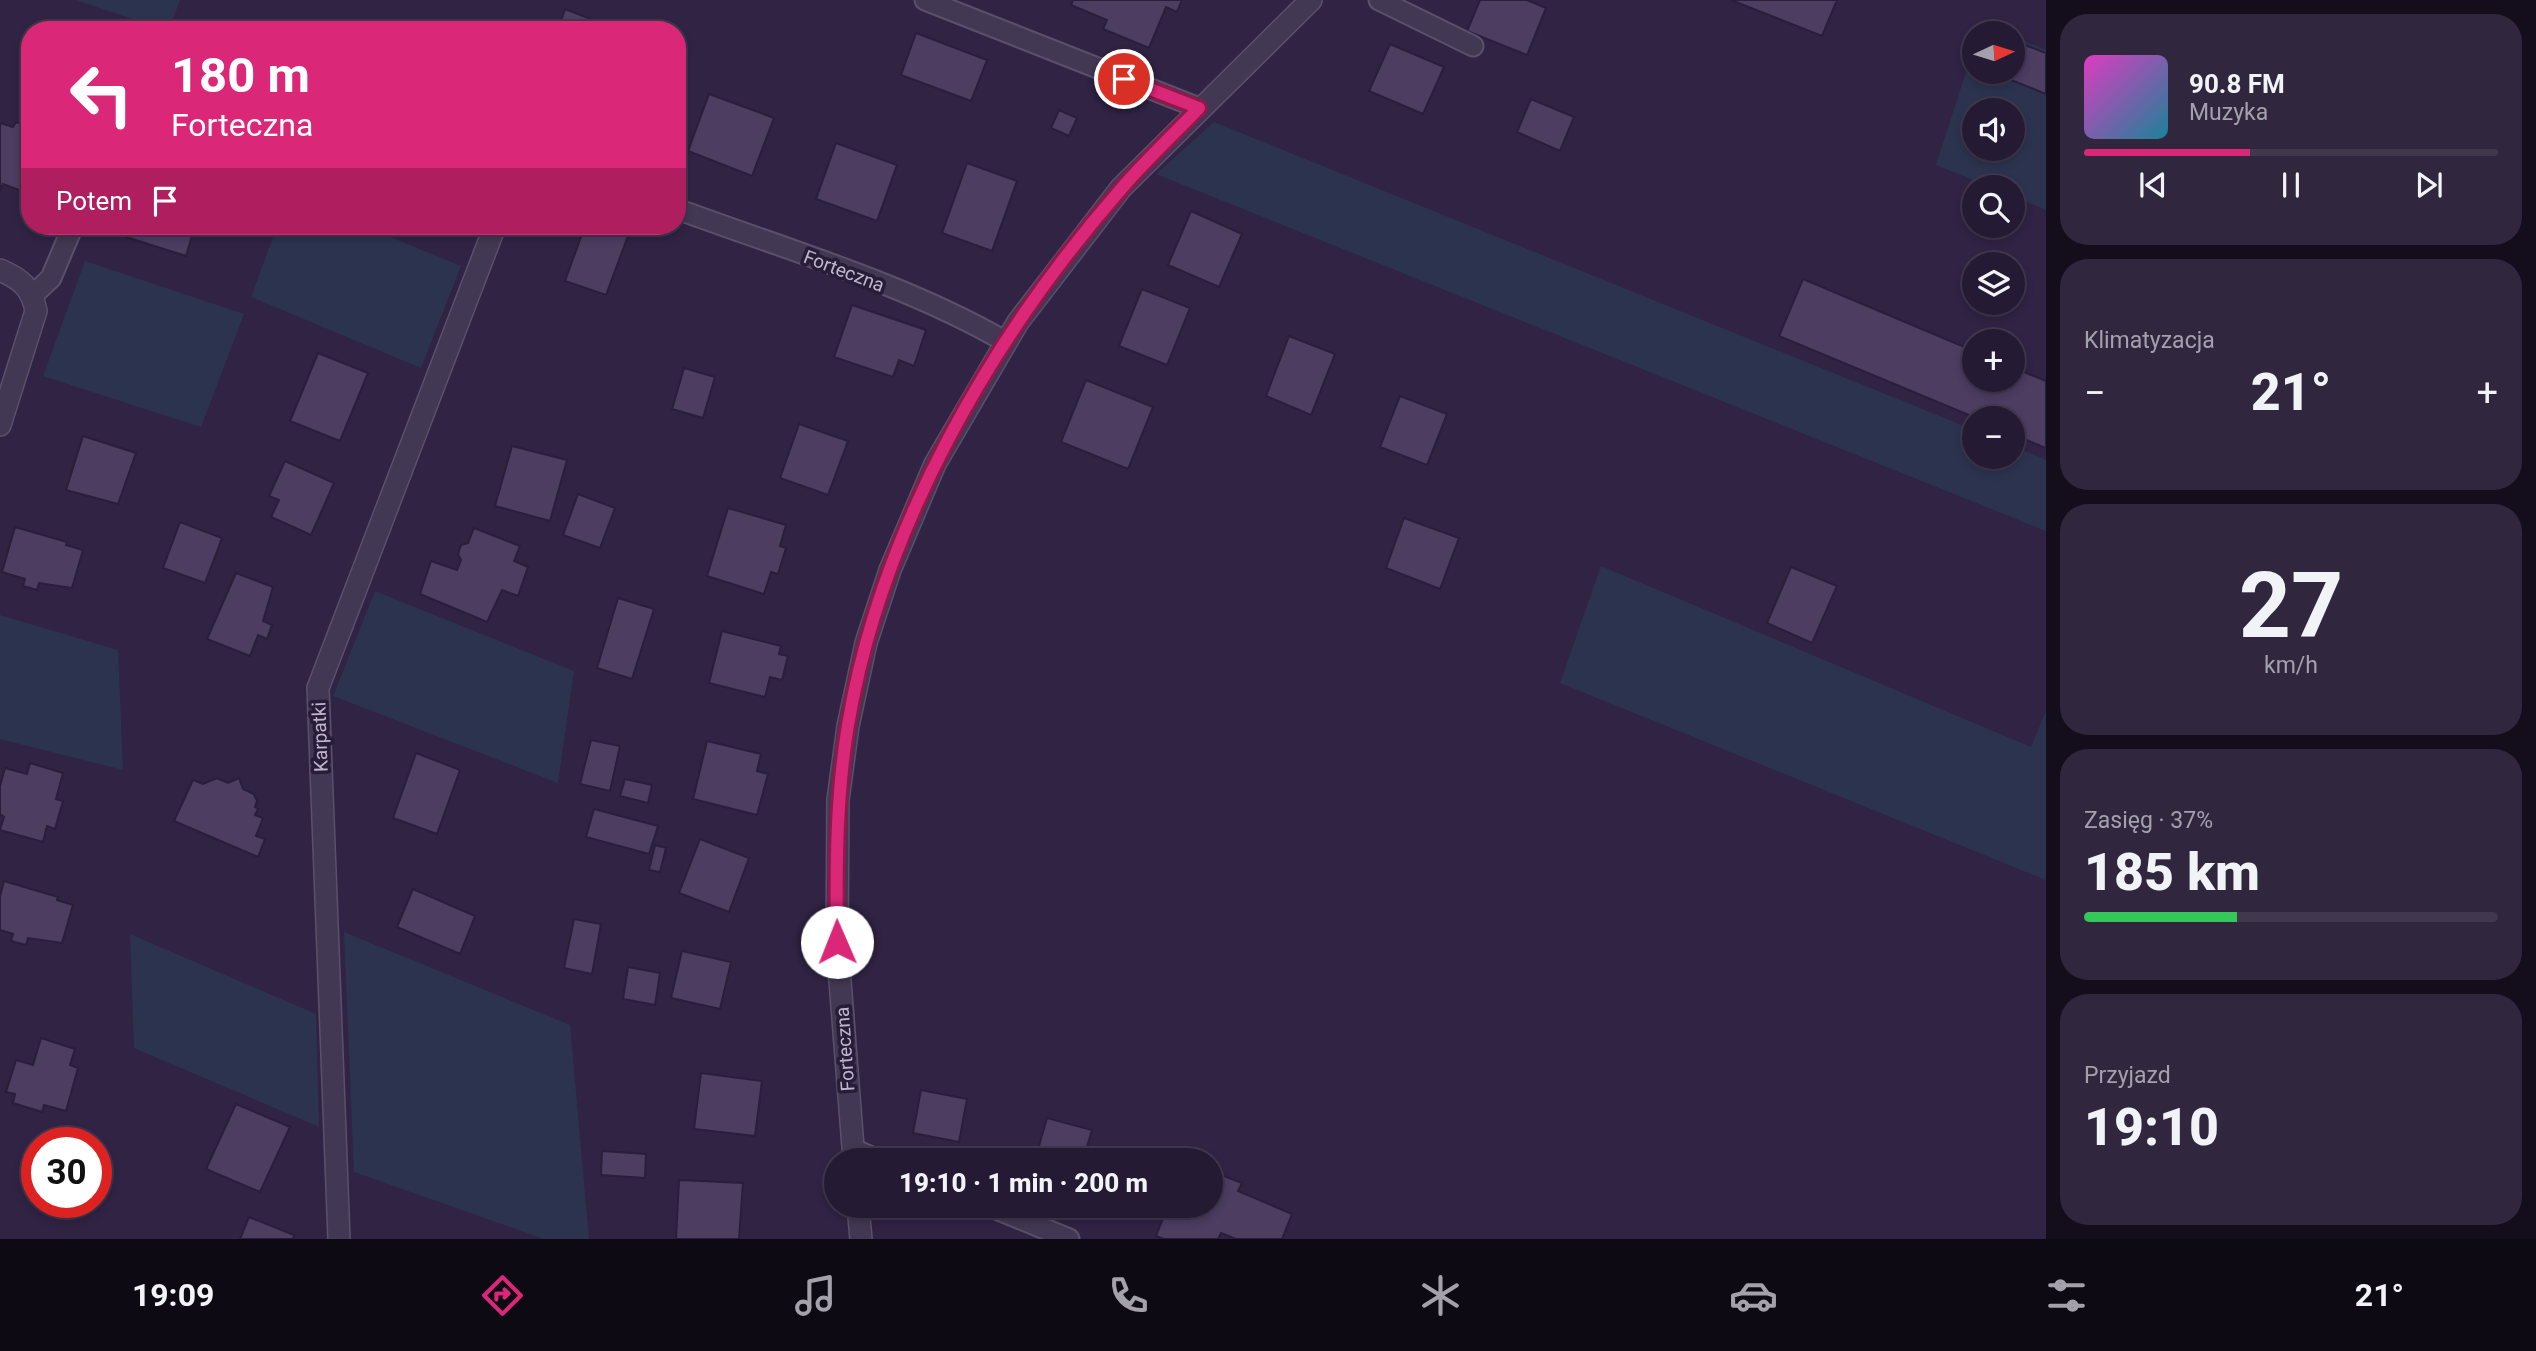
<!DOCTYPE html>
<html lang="pl">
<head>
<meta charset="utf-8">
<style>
	body { margin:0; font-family:Roboto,sans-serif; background:#30273f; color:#f1f3f6; height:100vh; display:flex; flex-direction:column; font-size:26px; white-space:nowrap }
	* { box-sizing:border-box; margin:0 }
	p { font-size:23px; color:#a3a1ac }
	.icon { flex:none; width:38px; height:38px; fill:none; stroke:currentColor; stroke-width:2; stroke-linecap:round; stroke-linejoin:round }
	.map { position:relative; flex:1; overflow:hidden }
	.panel { display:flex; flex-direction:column; gap:14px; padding:14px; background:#140e1c; width:490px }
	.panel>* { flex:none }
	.guide { position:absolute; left:21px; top:21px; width:665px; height:214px; border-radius:28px; box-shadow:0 4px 10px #0003,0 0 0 2px #41384e; background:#db2777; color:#fff; overflow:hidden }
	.needle { width:46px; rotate:86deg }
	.tools { position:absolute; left:1962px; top:21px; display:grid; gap:14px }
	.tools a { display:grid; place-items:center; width:63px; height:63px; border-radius:50%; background:#241a33; box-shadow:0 4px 10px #0003,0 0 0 2px #41384e; font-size:35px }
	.speed { position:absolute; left:21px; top:1127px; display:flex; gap:14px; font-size:35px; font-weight:700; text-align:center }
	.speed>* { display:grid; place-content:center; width:91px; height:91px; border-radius:50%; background:#241a33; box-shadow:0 4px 10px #0003,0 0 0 2px #41384e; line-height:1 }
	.speed .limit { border:10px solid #d22; background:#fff; color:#111 }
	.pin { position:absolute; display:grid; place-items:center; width:60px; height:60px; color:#fff; margin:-30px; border:4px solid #fff; border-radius:50%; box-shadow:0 2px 7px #0007 }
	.me { position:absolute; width:77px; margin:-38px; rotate:359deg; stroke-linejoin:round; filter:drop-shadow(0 0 5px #0008) }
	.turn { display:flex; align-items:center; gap:24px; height:147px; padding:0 35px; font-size:32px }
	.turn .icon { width:91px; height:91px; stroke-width:2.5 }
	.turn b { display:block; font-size:49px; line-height:60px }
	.then { display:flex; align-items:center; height:66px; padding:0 35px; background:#0003; gap:14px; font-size:26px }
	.big { font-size:52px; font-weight:800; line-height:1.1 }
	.panel .card { flex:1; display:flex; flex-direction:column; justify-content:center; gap:10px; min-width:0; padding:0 24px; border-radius:28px; background:#30273f }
	.panel .dial { align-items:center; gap:0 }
	.dial b { font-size:91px; line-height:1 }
	.song { display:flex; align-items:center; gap:21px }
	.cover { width:84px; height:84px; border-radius:10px; background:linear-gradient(135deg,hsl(310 70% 55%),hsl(190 70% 35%)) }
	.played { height:7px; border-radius:4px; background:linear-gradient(90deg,#db2777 40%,#41384e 40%) }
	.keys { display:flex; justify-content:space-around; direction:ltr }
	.heat { display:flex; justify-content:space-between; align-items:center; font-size:38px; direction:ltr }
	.charge { height:10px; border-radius:5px; background:linear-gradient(90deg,#34c759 37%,#41384e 0) }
	.trip { position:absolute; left:824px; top:1148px; width:399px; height:70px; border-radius:35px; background:#241a33; box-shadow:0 4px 10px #0003,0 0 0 2px #41384e; font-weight:800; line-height:70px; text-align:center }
	.tabs { display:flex; height:112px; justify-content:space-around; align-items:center; background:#0e0a14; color:#a3a1ac }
	.tabs .icon { width:49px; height:49px }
	.tabs .on { color:#db2777 }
	.tabs b { font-size:32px; color:#f1f3f6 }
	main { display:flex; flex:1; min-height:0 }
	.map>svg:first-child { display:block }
	.green { fill:#2c334e; fill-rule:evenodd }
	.building { fill:#4c3d61; stroke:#2a1f3a; stroke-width:2 }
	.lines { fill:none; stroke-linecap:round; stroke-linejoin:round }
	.lane-casing { stroke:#5b506a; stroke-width:23 }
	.street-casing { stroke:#5b506a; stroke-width:24 }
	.lane { stroke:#433853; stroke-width:19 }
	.street { stroke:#433853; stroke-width:21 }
	.route-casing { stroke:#8e194d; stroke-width:18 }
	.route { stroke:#db2777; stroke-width:12 }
	.labels { text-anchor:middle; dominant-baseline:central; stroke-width:7; stroke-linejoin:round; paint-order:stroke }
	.street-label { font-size:19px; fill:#c0b5cd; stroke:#281d38 }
</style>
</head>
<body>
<main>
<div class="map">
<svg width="2046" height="1239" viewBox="0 0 2046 1239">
	<rect width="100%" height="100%" fill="#302344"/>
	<!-- green -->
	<path class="green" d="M76,0h104l-11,30h-3z
		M2013,36l33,14v160l-33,-14 -1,-9h-21l-55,-22 38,-118v25h38zM1974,110h38v39h-38z
		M1214,122l760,308v27h38l1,-11 33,14v71l-890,-357z
		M277,226h87l97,40 -40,102 -170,-71z
		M85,261l159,53 -43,113 -158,-51z
		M1601,566l430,181 15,-36v169l-486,-197z
		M375,591l199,80 -16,112 -225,-87z
		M0,615l118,35 5,120 -123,-31z
		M344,932l226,93 19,214h-45l-190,-67z
		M130,934l186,80 3,113 -185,-79z"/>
	<!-- building -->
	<path class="building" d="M1073,0h109l-5,12 -11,-5 -17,41 -46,-19 4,-9 -36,-15z
		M1480,0h47l19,8 -19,47 -60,-24z
		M1731,0h106l-15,36z
		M565,9l54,21h-61z
		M916,33l71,27 -16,41 -70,-26z
		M2020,43l26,10v41l-40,-16 3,-6h3z
		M1390,44l54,23 -21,47 -54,-23z
		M709,94l65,24 -22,58 -64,-25z
		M1531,99l43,18 -14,34 -43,-19z
		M1059,110l18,8 -8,18 -18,-8z
		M16,122l14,5v67l-27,-10 -3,7v-68l13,4z
		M836,143l61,22 -20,56 -61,-22z
		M967,163l50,18 -25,70 -50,-18z
		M1191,211l51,23 -23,53 -51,-22z
		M130,226h65l-9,30 -60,-19z
		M585,226h16l27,10 -22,59 -41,-14z
		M1803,279l171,72v29h38v-13l34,14v67l-34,-14v-16h-36l-197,-82z
		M1142,289l48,19 -23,57 -48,-19z
		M852,305l74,25 -12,36 -15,-6 -6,17 -59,-20z
		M1289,336l46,18 -24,61 -45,-19z
		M318,353l50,20 -28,68 -50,-20z
		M684,368l31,9 -12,41 -31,-9z
		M1086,380l67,27 -25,62 -67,-27z
		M1400,396l47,18 -20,51 -47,-18z
		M799,424l49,17 -20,54 -48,-17z
		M83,436l53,17 -18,51 -52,-14z
		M512,446l55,14 -17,61 -55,-15z
		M285,461l49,22 -23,52 -40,-18 8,-17 -10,-4z
		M578,494l37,14 -15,40 -37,-13z
		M728,508l58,17 -6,21 6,2 -8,26 -7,-2 -7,22 -57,-18z
		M1404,518l55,20 -19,51 -54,-21z
		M180,522l42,16 -17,45 -42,-15z
		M15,527l52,15 -1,3 17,5 -11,38 -33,-5 -2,7 -14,-4 2,-7 -23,-7z
		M474,528l46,18 -6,15 14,6 -10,29 -16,-6 -15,32 -67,-28 11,-33 26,9 4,-10 -3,-6 3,-9 7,-2z
		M1791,567l46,19 -25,57 -45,-20z
		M236,573l37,14 -10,34 9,4 -5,14 -9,-4 -8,21 -43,-17z
		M618,598l36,11 -22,70 -35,-11z
		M722,631l59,15 -2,8 9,2 -6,24 -12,-3 -5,20 -56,-14z
		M591,740l29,6 -10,45 -30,-7z
		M707,741l54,13 -4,17 11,3 -11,41 -64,-16z
		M416,753l44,17 -23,64 -44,-16z
		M30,763l33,10 -7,26 7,2 -8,28 -8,-3 -4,16 -43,-12 4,-13 -4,-3v-28l5,-18 22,6z
		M217,778l11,5 11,-5 4,11 11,5 3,7 -2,6 3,2 -3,6 8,3 -7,18 9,3 -7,18 -84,-36 19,-41 10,4z
		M625,779l27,6 -4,18 -28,-7z
		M594,809l64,17 -9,28 -63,-17z
		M700,839l49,19 -20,54 -50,-19z
		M655,845l11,3 -6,24 -11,-2z
		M4,881l54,16 -1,3 16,5 -11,38 -34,-5 -2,7 -15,-4 2,-7 -13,-4v-34z
		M413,889l62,27 -15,38 -63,-27z
		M574,919l27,5 -9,50 -28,-6z
		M682,951l49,11 -11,47 -49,-11z
		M628,967l32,6 -5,32 -32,-6z
		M41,1038l34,11 -5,16 8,3 -12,43 -22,-6 -2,7 -29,-9 2,-9 -9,-2 10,-32 17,5z
		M701,1073l61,8 -7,55 -61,-7z
		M921,1090l46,9 -8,43 -46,-9z
		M236,1104l54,23 -30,65 -54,-23z
		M1047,1118l45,12 -9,30h-48z
		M602,1151l44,3 -1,24 -44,-3z
		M1211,1171l31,12 -4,8 54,23 -10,25h-46l-15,-6 -3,6h-54l-8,-3 12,-30h43z
		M679,1180l64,3 -4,56h-63z
		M249,1217l45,18 -1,4h-53z"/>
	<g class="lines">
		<defs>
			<path id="lane" d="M925,0l274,108
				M1379,0l94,46
				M677,209c108,40 229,75 329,133
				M33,295l18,-17 22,-52
				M853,1149l26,11
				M989,1206l80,33"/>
			<path id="street" d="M0,270c21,9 32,18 36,41l-36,114
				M854,1160l-17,-218 1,-142 10,-74 18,-83 24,-73 45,-106 83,-142 103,-134 190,-188
				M858,1206l3,33
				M339,1239l-21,-551 177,-462"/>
		</defs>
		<!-- lane casing -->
		<use href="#lane" class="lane-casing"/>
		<!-- street casing -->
		<use href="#street" class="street-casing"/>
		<!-- lane -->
		<use href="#lane" class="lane"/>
		<!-- street -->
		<use href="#street" class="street"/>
	</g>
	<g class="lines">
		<defs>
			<path id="route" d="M837,942c-1,-73 -1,-145 11,-217 33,-196 144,-389 274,-537 24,-28 51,-53 77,-80l-75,-29"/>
		</defs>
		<!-- route casing -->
		<use href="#route" class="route-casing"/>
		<!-- route -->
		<use href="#route" class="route"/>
	</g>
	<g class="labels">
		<!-- street labels -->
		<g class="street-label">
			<text transform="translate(844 271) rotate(21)">Forteczna</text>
			<text transform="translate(320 737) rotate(-92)">Karpatki</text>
			<text transform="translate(845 1049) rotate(-94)">Forteczna</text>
		</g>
	</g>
</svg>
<div class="tools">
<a><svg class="needle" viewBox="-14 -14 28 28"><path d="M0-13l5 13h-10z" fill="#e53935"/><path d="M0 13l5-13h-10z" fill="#a3a1ac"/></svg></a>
<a><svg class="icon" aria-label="sound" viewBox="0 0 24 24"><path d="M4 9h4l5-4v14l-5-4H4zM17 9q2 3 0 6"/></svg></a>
<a><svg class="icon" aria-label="search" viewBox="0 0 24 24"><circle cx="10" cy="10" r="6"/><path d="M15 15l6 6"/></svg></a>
<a><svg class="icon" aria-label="layers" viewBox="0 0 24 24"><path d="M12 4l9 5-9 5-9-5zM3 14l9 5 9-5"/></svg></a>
<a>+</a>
<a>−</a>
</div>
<div class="speed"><div class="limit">30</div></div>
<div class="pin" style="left:1124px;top:79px;background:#d93025"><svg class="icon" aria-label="arrive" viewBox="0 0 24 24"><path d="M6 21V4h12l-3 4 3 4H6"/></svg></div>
<svg class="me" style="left:837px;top:942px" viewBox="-20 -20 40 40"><circle r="19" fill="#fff"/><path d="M0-13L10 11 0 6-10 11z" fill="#db2777"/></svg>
<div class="trip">19:10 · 1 min · 200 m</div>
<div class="guide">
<div class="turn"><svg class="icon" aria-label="left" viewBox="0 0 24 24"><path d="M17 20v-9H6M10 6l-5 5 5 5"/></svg><div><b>180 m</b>Forteczna</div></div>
<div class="then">Potem<svg class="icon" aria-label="arrive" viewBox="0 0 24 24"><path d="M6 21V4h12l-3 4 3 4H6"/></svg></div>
</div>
</div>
<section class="panel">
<div class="card">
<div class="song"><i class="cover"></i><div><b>90.8 FM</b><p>Muzyka</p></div></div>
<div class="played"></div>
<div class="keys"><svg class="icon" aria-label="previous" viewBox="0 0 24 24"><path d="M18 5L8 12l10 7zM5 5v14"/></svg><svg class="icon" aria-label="pause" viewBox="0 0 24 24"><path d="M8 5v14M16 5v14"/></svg><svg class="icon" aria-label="next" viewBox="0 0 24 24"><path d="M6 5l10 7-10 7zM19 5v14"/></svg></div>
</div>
<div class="card"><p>Klimatyzacja</p>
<div class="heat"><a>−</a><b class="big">21°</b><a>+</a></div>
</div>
<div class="card dial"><b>27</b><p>km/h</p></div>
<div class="card"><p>Zasięg · 37%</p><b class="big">185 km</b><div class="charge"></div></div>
<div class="card"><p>Przyjazd</p><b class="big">19:10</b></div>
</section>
</main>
<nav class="tabs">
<b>19:09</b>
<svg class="icon on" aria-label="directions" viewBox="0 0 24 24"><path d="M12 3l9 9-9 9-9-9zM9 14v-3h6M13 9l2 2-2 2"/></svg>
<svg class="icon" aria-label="music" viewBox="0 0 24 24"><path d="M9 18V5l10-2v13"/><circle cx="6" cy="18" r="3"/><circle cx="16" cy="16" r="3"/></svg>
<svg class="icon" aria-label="phone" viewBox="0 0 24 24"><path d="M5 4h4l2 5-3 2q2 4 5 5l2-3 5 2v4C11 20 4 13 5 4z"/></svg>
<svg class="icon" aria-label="climate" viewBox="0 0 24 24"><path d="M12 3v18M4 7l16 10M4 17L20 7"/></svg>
<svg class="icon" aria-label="car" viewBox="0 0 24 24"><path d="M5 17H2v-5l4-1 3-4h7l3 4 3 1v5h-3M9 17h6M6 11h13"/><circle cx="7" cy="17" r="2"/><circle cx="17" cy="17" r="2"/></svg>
<svg class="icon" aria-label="filters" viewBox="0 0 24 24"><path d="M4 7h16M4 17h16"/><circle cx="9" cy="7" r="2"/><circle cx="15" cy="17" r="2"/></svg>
<b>21°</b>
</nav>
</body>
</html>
